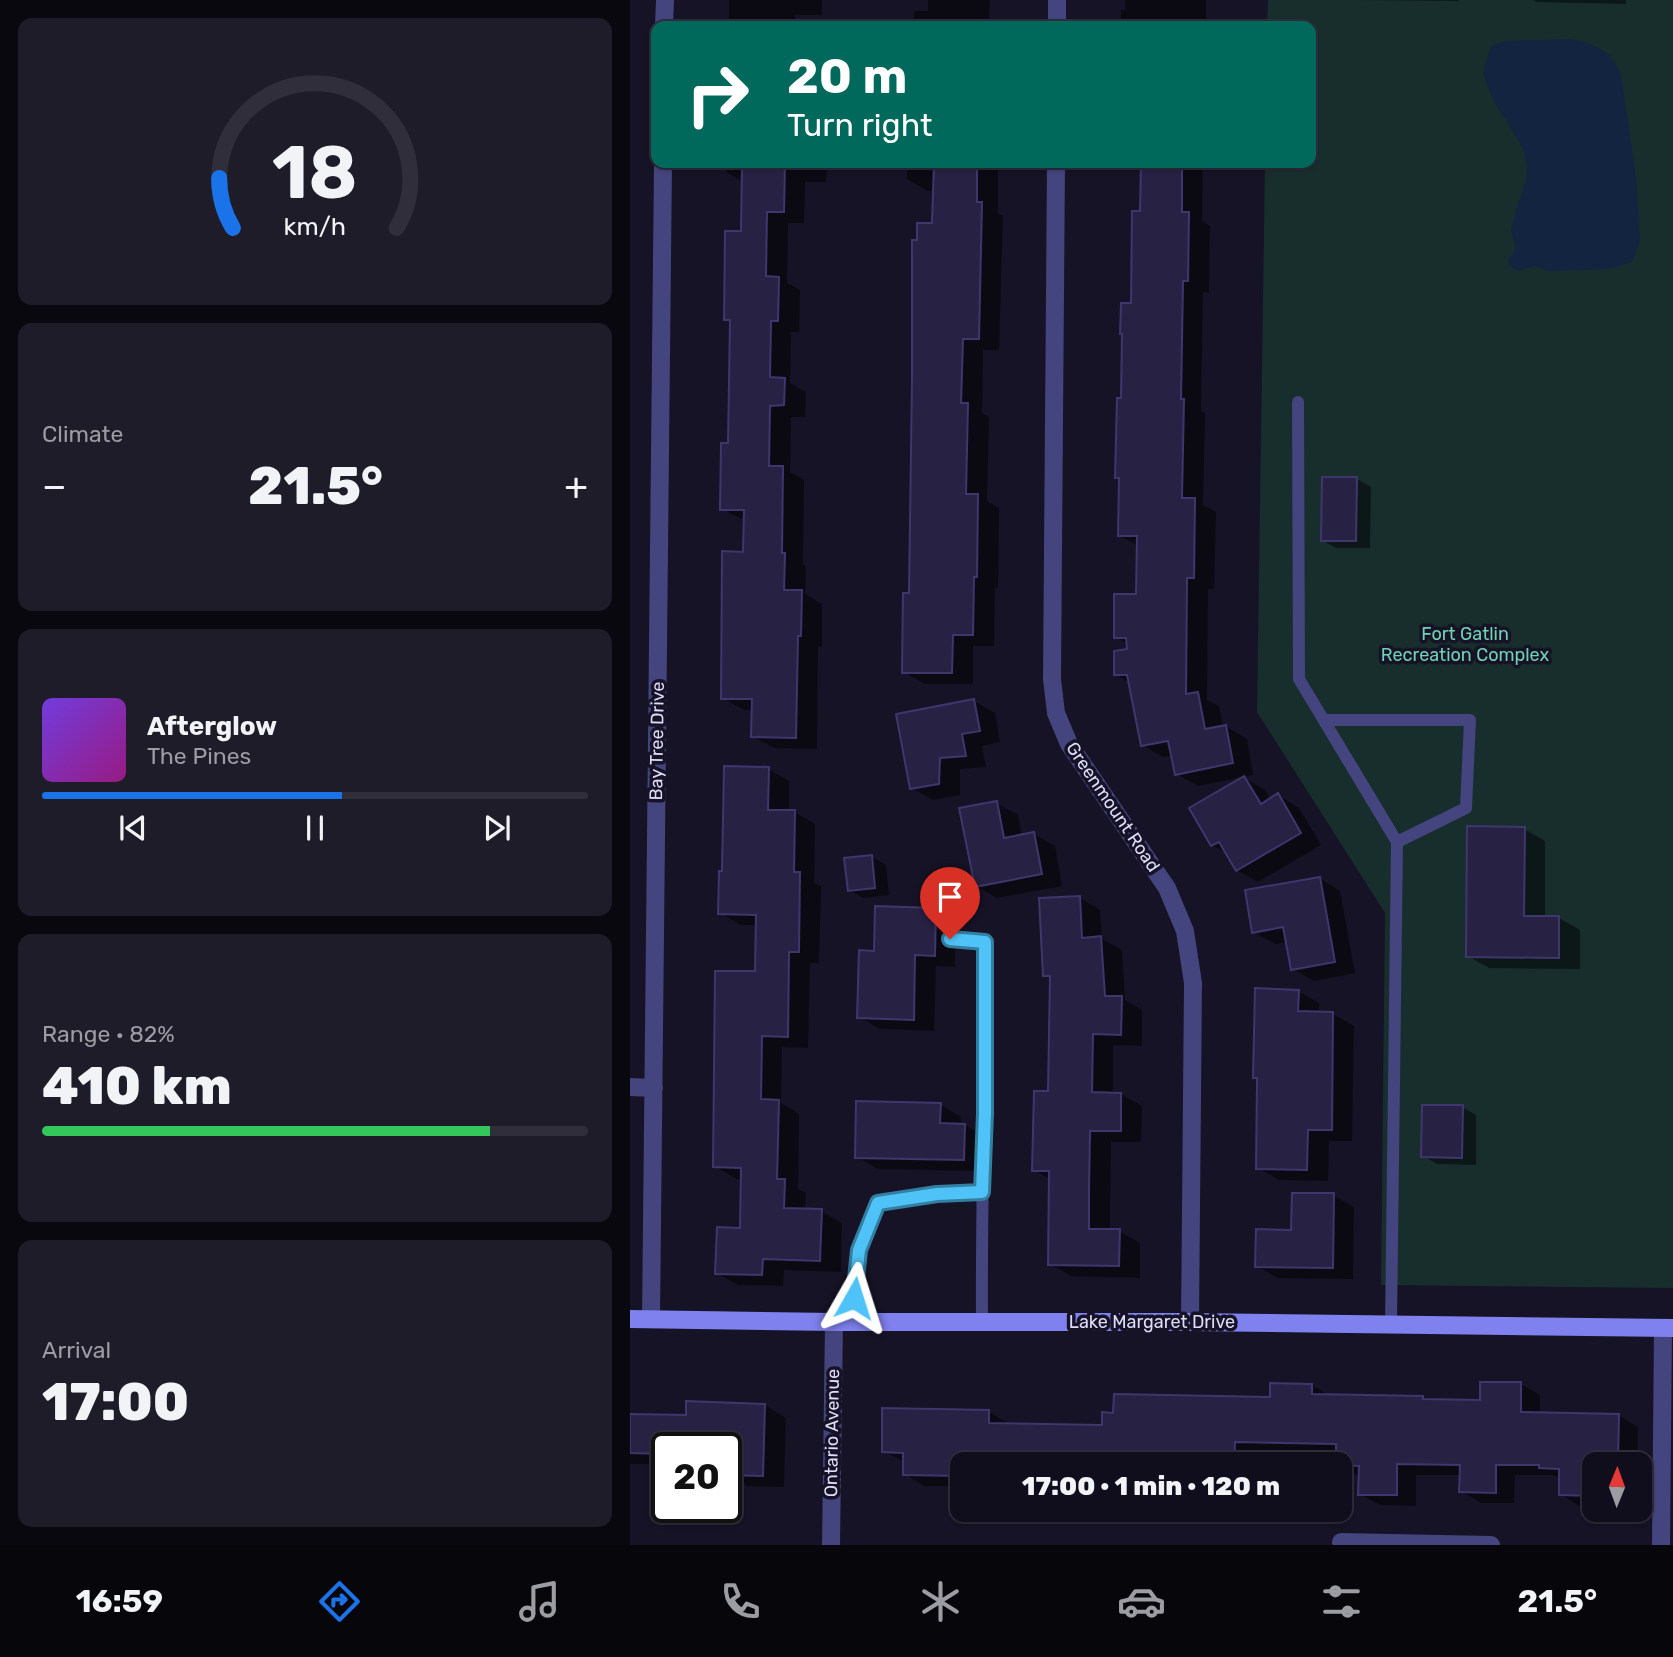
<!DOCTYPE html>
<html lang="en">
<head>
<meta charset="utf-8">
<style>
	body { margin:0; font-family:Rubik,sans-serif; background:#1e1c29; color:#f1f3f6; height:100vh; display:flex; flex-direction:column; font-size:26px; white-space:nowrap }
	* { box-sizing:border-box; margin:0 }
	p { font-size:23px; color:#9c9ca3 }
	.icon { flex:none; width:38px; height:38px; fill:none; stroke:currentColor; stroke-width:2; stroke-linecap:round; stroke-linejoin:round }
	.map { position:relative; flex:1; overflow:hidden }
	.sheet { display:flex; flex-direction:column; gap:18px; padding:18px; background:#09080f; width:630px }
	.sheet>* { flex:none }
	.top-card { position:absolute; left:21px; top:21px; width:665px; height:147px; border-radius:14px; box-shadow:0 2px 5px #0004,0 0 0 2px #302e3b; background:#00695c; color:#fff; overflow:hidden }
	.needle { width:46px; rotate:1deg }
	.tools { position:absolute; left:952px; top:1452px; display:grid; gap:14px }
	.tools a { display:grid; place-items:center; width:70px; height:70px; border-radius:14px; background:#100e1c; box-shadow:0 2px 5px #0004,0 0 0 2px #302e3b; font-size:35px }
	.speed { position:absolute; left:21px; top:1432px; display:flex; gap:14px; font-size:35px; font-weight:700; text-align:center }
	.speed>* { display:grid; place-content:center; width:91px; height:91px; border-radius:50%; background:#100e1c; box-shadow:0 2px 5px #0004,0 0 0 2px #302e3b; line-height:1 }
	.speed .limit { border:4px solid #111; border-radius:10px; background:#fff; color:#111 }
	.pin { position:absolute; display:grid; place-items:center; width:60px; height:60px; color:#fff; margin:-72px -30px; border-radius:50% 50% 50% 0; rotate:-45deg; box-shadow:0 0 7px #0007 }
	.pin .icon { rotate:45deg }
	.me { position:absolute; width:77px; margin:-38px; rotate:6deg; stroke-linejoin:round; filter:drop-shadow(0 0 5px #0008) }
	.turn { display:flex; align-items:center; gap:24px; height:147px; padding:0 21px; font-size:32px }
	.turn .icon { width:91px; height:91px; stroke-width:2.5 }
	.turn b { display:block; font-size:49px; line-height:60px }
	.big { font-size:52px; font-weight:800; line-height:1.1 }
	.sheet .widget { flex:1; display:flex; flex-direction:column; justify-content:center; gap:10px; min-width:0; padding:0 24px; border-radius:14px; background:#1e1c29 }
	.sheet .dial { align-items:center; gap:0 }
	.dial svg { height:182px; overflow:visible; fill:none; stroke:#302e3b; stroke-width:7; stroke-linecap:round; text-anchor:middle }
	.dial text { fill:#f1f3f6; stroke:none }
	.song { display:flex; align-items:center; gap:21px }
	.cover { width:84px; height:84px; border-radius:10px; background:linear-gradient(135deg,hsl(260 70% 55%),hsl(310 70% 35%)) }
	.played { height:7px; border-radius:4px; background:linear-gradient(90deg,#1a73e8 55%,#302e3b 55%) }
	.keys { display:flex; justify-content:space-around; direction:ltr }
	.heat { display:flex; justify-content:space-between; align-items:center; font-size:38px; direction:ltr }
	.charge { height:10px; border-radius:5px; background:linear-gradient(90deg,#34c759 82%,#302e3b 0) }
	.trip { position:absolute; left:320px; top:1452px; width:402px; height:70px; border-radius:14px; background:#100e1c; box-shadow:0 2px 5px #0004,0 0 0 2px #302e3b; font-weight:800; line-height:70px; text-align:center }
	.dock { display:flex; height:112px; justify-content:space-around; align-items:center; background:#06060b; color:#9c9ca3 }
	.dock .icon { width:49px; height:49px }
	.dock .selected { color:#1a73e8 }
	.dock b { font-size:32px; color:#f1f3f6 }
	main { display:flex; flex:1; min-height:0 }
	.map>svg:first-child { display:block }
	.green { fill:#172e2d }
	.water { fill:#12243f }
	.shadow { fill:#0007 }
	.building { fill:#272144; stroke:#3f366d; stroke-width:2 }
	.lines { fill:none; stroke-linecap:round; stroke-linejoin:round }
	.lane { stroke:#44447e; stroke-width:12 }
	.street { stroke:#44447e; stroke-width:18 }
	.secondary { stroke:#7f81ee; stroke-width:18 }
	.route-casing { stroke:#337fa1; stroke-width:18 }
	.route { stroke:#4fc3f7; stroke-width:12 }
	.labels { text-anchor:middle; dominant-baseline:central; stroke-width:7; stroke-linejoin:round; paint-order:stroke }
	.park-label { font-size:18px; fill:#71d1b5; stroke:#151325 }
	.street-label { font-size:18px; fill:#dedcfa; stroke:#151325 }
</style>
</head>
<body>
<main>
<section class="sheet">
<div class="widget dial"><svg viewBox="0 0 100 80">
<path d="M14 69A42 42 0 1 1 86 69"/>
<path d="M14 69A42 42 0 0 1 8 47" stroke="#1a73e8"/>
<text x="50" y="56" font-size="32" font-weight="700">18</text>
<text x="50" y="72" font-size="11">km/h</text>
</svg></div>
<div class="widget"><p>Climate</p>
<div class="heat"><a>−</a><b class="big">21.5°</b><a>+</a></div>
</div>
<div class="widget">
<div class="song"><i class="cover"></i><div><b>Afterglow</b><p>The Pines</p></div></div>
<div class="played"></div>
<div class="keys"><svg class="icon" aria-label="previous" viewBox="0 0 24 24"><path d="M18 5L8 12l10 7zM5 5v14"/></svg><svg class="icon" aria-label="pause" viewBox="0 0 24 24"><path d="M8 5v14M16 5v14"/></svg><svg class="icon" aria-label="next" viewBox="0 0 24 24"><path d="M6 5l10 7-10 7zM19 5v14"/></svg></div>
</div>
<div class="widget"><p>Range · 82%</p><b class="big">410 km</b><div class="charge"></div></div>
<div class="widget"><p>Arrival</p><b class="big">17:00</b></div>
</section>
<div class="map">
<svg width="1043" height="1545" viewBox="0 0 1043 1545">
	<rect width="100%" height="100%" fill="#151325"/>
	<!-- green -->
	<path class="green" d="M638,0h405v1288l-292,-3 4,-372 -128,-201 8,-549h46v-137h-44z"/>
	<!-- water -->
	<path class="water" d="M941,39c25,6 41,11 50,36l15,102 4,64 -8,21 -21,7 -63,2 -13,-5 -17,5 -9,-6 -1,-5 6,-8 1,-7 -4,-14 4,-18 11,-32 1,-17 -4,-15 -18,-31 -9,-12 -13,-32 8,-28 14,-5z"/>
	<!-- shadow -->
	<path class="shadow" d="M99,0h93v15h-27v11h-66z
		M298,0h62l-1,18 11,6v2h-86v-15h14z
		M495,0h81v22l2,1v3h-87v-16h4z
		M725,0h104v1z
		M903,0h93v4l-89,-2z
		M96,163h101l-1,19h-21l-1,41h-16l-1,60 13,7 -1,42h-8l-1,51 16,9 -1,25h-14l-1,55 14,8 -1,85 3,1 -1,28 17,10v43h-4l-1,102 -43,-1 -21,-12v-26h-9l-21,-12 22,-144 1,-33 -24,-12 7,-64 2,-123 -6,-3 18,-86 1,-51 -18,-10z
		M277,163h91v50l5,3 -4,134h-16l-1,63 7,4 -2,84 12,7 -1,80h-3l-1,58h-21v38h-48l-21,-12 6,-77 9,-353 15,-17 1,-34h-7l-21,-12z
		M512,163h61l-1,58 8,5 -1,67 -6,-1 -2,119 4,2 -2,92 13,7 -2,77h-6l-1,111 12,6 4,21 2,-1 22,13 6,36 -55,11 -21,-12 -4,-18 -10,1 -21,-12 -12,-62 -15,-9 14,-24 -1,-6 -12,-7 22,-41 1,-50 -20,-11 13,-230 10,-92z
		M727,479l14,8 -1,61h-34l-14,-8z
		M344,701l21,12 5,29 -18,4 4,21 -26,2v26l-27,5 -21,-12z
		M138,769l21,12v31h5l21,12 -1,59 7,3 -2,77h-9l-2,85 -26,-1 -1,56 18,11 -1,75 8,4 -1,17 16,1 21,12 -1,49 -57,-2 -1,16 -45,-1 -21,-12 24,-44 2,-50h-7l-21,-13 42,-193 1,-48h-17l-21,-12 4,-40z
		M614,778l21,12 6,10 7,-5 21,13 22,37 -63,37 -21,-12 -9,-16 -16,-9z
		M366,803l22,12 4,22 12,-3 21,12 7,40 -65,12 -21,-12z
		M894,829l21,12v76l14,1 21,12v39l-91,-1 -21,-12z
		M242,857l14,8 3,30 -26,3 -14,-8z
		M689,878l21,13 15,82 -41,8 -21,-12 -5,-27 -13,2 -21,-12z
		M449,897l21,13 2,29 20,11 3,50 17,10v36l-29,-1v49h8l21,12 -1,36h-30l-1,61v28h9l21,12v35l-69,-2 -21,-12 1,-84 -17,-10 15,-77 2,-114 -6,-4z
		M305,909l21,13 -1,45 -19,-1 -2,65 -54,-2 -21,-12 17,-64z
		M668,991l21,12v11h14l21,12 -2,115h-23l-1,40 -49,-1 -21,-12z
		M310,1104l21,13v8h4l21,12 -1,34 -107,-2 -21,-12z
		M832,1107l14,8v50l-39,-1 -14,-8z
		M703,1195l21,12 -1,72 -75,-1 -21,-12z
		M891,1384l19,11v19l79,1 19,12 -1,38h-43v41h-14l-20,-12 1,-15 -7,-4h-39l-1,28h-33l-20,-12v-16h-45v31l-36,-1 -20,-11 1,-19h-4l-17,-9 -2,-12 -84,-1 -1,12h-291v21h-38l-19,-12v-12l-22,-11 106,-39 19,11v2l96,2 168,-28 40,-14 18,11 93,2 6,3 53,1z
		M135,1405l21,13 -2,69 -37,-1 -21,-12v-27h-59v17h-37v-49l58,1z"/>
	<!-- building -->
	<path class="building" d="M112,163h43l-1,49h-17l-1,64 13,1 -1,44h-7l-1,56 15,1 -1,27 -14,1 -1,60h14l-1,87h3l-1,37h18l-1,46h-3l-2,102 -45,-1 1,-38h-31l1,-148 21,1 1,-42h-24l1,-67h7l2,-123h-6l1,-89h16z
		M304,163h43v39h5l-3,137h-16l-2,64h7l-2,91h12l-1,83h-3l-1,58h-20l-1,38h-50l1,-80h6l3,-212v-141h5v-17h15z
		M511,163h41v49h7l-1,69h-5l-2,118h3l-2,99h13l-1,80h-7l-1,116 12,-2 7,37 21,-4 7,38 -58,12 -7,-34 -27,5 -14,-71h-13v-24l13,-2 -1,-11h-12v-44h22l1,-58h-19l1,-58h-4l2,-80h4l1,-64h-2l1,-31h10l1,-92h8z
		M692,477h35l-1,64h-35z
		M344,699l6,32 -18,3 4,22 -26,2 -1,26 -29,5 -14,-75z
		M94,766l45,1 -1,43h27l-1,62h6l-1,80h-10l-1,85 -26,-1 -1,63 18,1 -2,79h8l-1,29 38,1 -2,52 -57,-2 -1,16 -47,-1 2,-47 23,1 1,-60 -28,-1 2,-196h40l1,-56 -38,-1 1,-43h3z
		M614,776l17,28 17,-11 23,40 -65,38 -17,-29 -8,4 -22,-38z
		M367,801l7,37 30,-6 8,42 -67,13 -16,-79z
		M837,826l58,1 -1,89h35v42l-93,-1z
		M242,855l3,33 -27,3 -4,-33z
		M690,877l15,85 -44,8 -8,-43 -31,6 -7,-43z
		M450,896l2,42 19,-2 4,60h17l-1,39 -28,-1 -1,58 29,1v38h-31l-1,59v39h31l-1,37 -71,-1 1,-94h-17l2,-80h14l2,-115h-7l-4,-78z
		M245,906l61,2 -1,48 -20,-1 -1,65 -57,-2 2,-68 15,1z
		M625,988l44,2 -1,21 35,1 -1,118h-24l-1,40 -51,-1 1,-91h-4z
		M226,1101l85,2 -1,20 25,1 -1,36 -109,-2z
		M792,1105h41l-1,53 -41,-1z
		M662,1193h42l-1,75 -78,-1 1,-38 35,1z
		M850,1382h41v30l98,2 -1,48 -21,-1v4h-3v31l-35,-1v-26l-20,-1v-3h-43v28l-37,-1 1,-27 -63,-1v31h-39l1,-29 -23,-1v-21l-101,-2 -1,23h-272v11l-59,-1v-22l-21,-1v-44l107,2v13l113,2v-13l11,1 1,-19 156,3v-14l42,1v10l111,2v3l57,1z
		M56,1401l79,3 -2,72 -37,-1v-28h-59v7l-37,-1v-39l56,1z"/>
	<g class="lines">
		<!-- lane -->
		<path class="lane" d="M668,402l1,277 98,163 -6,482
			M694,720h146l-4,88 -69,34
			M320,939l35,3c1,126 -4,253 -3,379
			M222,1321l7,-71 19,-47 59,-9 45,-2"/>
		<!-- street -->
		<path class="street" d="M34,26l1,-26
			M427,26v-26
			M426,163l-4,516 4,34 13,31 98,144 18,43 8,52 -3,339
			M0,1087l24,1
			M21,1319l12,-1156
			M711,1542l150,3
			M201,1545l3,-223
			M1031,1545l2,-217"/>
		<!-- secondary -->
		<path class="secondary" d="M0,1319l204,3h356l483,6"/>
	</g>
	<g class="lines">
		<defs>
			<path id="route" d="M224,1298l5,-48 19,-47 59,-9 45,-2 3,-79v-171l-35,-3"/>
		</defs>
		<!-- route casing -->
		<use href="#route" class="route-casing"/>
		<!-- route -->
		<use href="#route" class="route"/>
	</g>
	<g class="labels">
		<!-- park labels -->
		<g class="park-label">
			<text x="835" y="634">Fort Gatlin<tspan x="835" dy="21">Recreation Complex</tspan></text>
		</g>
		<!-- street labels -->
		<g class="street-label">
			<text transform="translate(27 741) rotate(-89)">Bay Tree Drive</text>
			<text transform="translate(483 807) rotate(56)">Greenmount Road</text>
			<text x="522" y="1322">Lake Margaret Drive</text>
			<text transform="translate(202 1433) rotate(-89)">Ontario Avenue</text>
		</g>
	</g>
</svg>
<div class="tools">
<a><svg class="needle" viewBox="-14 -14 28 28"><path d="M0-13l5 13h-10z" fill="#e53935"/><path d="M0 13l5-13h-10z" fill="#9c9ca3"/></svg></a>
</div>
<div class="speed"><div class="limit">20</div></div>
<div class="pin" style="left:320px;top:939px;background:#d93025"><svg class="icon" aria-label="arrive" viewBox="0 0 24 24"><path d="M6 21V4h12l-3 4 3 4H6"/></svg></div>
<svg class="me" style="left:224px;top:1298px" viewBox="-20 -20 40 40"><path d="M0-17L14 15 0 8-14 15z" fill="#4fc3f7" stroke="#fff" stroke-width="4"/></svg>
<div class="trip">17:00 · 1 min · 120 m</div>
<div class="top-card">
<div class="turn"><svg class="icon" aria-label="right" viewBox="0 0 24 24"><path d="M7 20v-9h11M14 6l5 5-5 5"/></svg><div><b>20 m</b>Turn right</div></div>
</div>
</div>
</main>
<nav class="dock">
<b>16:59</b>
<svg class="icon selected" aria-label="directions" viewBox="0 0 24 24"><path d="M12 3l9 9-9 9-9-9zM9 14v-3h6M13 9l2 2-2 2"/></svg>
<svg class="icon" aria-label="music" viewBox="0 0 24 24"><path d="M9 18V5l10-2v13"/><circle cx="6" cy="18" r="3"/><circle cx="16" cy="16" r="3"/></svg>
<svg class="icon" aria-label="phone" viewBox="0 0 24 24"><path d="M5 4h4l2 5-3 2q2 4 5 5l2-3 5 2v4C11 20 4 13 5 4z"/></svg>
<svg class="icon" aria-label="climate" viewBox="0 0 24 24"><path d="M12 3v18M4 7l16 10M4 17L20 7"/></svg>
<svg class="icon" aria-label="car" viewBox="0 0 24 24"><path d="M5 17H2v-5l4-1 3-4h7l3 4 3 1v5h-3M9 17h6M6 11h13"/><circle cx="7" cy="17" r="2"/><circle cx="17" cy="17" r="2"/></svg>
<svg class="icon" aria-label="filters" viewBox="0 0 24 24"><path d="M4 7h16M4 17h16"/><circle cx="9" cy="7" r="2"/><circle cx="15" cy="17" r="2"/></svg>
<b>21.5°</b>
</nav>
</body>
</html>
